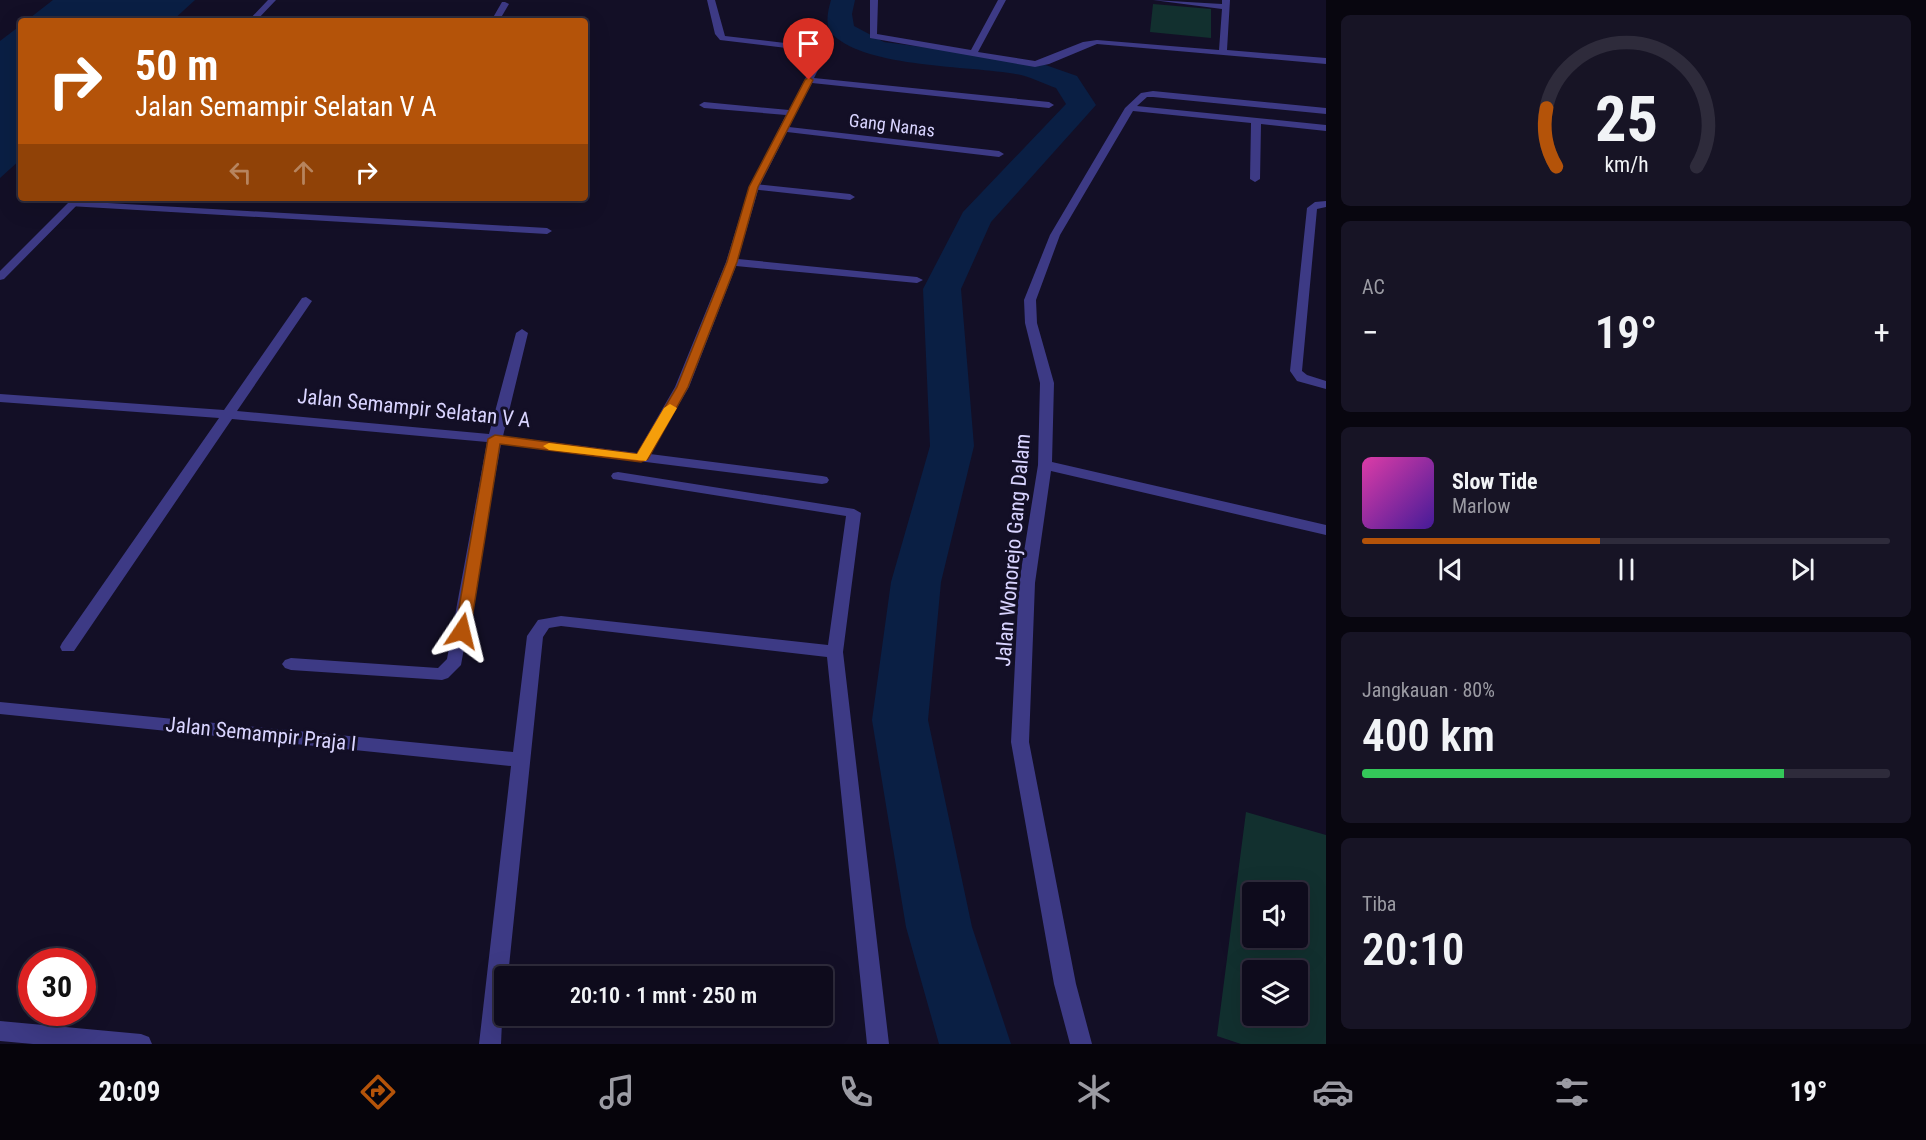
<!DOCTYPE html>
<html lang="id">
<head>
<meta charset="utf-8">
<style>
	body { margin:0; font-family:"Roboto Condensed",sans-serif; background:#171425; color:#f1f3f6; height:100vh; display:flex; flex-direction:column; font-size:22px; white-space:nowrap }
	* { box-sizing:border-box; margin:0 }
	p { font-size:20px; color:#9b9ba3 }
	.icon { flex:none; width:33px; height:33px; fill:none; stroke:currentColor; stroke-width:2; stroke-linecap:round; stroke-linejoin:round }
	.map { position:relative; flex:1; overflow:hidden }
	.drawer { display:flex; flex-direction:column; gap:15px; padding:15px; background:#08060f; width:600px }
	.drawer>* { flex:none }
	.guide { position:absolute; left:18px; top:18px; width:570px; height:183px; border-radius:6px; box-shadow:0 6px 24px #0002,0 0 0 2px #2e2b3b; background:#b45309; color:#fff; overflow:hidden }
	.fabs { position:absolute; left:1242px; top:882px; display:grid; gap:12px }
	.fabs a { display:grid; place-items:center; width:66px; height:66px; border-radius:6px; background:#0e0b1c; box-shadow:0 6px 24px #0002,0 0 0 2px #2e2b3b; font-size:30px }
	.speed { position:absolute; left:18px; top:948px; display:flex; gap:12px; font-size:30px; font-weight:700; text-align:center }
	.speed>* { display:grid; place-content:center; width:78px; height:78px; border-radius:50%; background:#0e0b1c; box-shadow:0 6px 24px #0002,0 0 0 2px #2e2b3b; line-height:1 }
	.speed .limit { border:9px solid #d22; background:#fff; color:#111 }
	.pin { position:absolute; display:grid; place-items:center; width:51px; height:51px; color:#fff; margin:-62px -26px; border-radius:50% 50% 50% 0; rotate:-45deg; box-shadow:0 0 6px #0007 }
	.pin .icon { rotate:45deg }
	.me { position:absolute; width:66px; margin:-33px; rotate:10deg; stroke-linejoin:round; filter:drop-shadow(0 0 4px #0008) }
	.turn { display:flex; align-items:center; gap:21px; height:126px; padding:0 18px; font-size:27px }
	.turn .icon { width:78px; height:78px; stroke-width:2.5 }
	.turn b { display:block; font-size:42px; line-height:51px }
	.lanes { display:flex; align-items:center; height:57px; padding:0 18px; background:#0003; justify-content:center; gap:30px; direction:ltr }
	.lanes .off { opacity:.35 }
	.big { font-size:45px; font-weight:600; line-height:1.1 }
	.drawer .widget { flex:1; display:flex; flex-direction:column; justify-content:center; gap:9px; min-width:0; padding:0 21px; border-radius:9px; background:#171425 }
	.drawer .dial { align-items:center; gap:0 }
	.dial svg { height:156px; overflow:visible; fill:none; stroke:#2e2b3b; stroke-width:7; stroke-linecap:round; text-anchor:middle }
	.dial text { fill:#f1f3f6; stroke:none }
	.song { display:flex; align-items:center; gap:18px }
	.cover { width:72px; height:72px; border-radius:9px; background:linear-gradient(135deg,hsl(320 70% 55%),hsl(260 70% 35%)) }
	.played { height:6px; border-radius:3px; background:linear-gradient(90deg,#b45309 45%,#2e2b3b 45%) }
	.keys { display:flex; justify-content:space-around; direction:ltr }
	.heat { display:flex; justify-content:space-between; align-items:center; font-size:33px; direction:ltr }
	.charge { height:9px; border-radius:4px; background:linear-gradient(90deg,#34c759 80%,#2e2b3b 0) }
	.trip { position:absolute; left:494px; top:966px; width:339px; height:60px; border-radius:6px; background:#0e0b1c; box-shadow:0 6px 24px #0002,0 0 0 2px #2e2b3b; font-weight:600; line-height:60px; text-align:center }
	.tabs { display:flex; height:96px; justify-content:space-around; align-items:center; background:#06040b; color:#9b9ba3 }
	.tabs .icon { width:42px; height:42px }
	.tabs .current { color:#b45309 }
	.tabs b { font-size:27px; color:#f1f3f6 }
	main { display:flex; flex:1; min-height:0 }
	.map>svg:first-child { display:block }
	.green { fill:#12302f; fill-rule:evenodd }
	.water { fill:#0a1f44 }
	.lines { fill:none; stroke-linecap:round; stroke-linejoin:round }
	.canal { fill:#0a1f44; fill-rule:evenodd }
	.service { fill:#3d3a85; fill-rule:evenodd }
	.minor { fill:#3d3a85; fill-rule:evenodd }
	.tertiary { fill:#3d3a85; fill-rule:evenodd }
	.route { fill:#b45309; stroke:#753606; stroke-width:1.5 }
	.slow { fill:#f59e0b }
	.labels { text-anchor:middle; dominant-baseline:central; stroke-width:6; stroke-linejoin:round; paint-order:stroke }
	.far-street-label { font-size:18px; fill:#d9d4ff; stroke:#130f26 }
	.street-label { font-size:21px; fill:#d9d4ff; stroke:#130f26 }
</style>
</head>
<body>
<main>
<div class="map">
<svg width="1326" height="1044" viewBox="0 0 1326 1044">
	<rect width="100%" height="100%" fill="#130f26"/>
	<!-- green -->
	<path class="green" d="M1153,4l58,5v29l-61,-6z
		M1246,812l80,23v209h-85l-24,-8zM1252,892h46v46h-46zM1252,970h46v46h-46z"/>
	<!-- water -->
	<path class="water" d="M53,0h142l-23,21h-146z
		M21,25v134l-21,19v-137z"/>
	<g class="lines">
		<!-- canal -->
		<path class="canal" d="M831,0h24l-3,14 2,12 30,16 153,20 40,14 19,29 -105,117 -30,67 13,157 -33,136 -13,138 44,207 39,117h-72l-33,-117 -34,-207 19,-138 39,-136 -7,-157 40,-77 103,-108 -10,-16c-11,-4 -23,-10 -35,-13 -50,-10 -151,-6 -188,-40 -9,-8 -5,-25 -2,-35z"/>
		<!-- service -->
		<path class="service" d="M505,2l4,2 -10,17h-8l11,-19z
			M754,184l96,10 5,3 -5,3 -100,-11v-4z"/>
		<!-- minor -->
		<path class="minor" d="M707,0h8l10,36 102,12 1,2 -14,28 235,24 5,3 -5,3 -237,-25 -23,44 210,24 5,3 -5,3 -212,-25 -28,55 -21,72 179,18 6,3 -6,3 -181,-17 -47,121 -39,67 172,22 5,1 2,3 -2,3 -5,1 -321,-40 -40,221 -13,13 -6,2 -151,-10 -6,-2 -3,-4 3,-4 6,-2 147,10 9,-9 40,-217 -255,-23 -158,232h-12l-2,-4 2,-4 157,-225 -219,-16v-8l224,16 78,-112 4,-1 6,4 -75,110 252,23 27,-101 6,-4 6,4 -25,103 134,17 38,-66 51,-125 23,-75 37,-72 -82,-7 -5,-3 5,-3 85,8 30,-58 -99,-12 -5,-6z
			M870,0h8l-1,34 94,16 27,-50h8l-28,52 57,9 48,-19 14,-2 122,10 3,-41 -69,-9 69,4v-4h8l-3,50 99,8v6l-229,-20 -48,20 -14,3 -165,-29z
			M1153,91l173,17v6l-173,-17h-6l-10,9 189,19v6l-65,-7 -1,55 -5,3 -5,-3 1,-56 -118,-12 -73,124 -24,65 1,23 17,60 -2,79 274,63v10l-275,-64 -16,112 -6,159 47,242 16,60h-22l-16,-60 -43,-242 8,-159 19,-118 2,-82 -15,-60 -1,-23 26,-65 75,-127 16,-15z
			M73,201l474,27 5,3 -5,3 -478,-28v-4z
			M1326,201v6l-9,2 -15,162 5,4 19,6v8l-29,-8 -7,-10 17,-163 8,-6z
			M618,472l236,37 7,4 -18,139 46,392h-22l-40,-387 -266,-31 -12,2 -6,9 -35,339h-4l-3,68h-22l32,-278 -511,-52v-12l513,50 14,-116 11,-16 23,-4 267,29 18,-129 -233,-37 -2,-3 2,-3z
			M0,1021l141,13 8,3 3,7h-119l-33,-3z"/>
		<!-- tertiary -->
		<path class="tertiary" d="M268,0h8l-20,21h-8z
			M73,198h11l-80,81 -4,1v-9z"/>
	</g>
	<!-- route -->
	<path class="route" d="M809,77l4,3 -55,107 -21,75 -49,125 -40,72 -7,3 -141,-18 -30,187 -8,5 -5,-2 -2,-3 33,-192 7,-4 142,19 40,-67 50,-125 22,-75 56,-107z"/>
	<!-- slow -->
	<path class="slow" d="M670,404l7,4 -31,53 -97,-11 -6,-4 6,-3 88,11 27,-46z"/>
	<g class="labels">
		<!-- far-street labels -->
		<g class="far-street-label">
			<text transform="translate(892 125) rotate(7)">Gang Nanas</text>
		</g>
		<!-- street labels -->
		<g class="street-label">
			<text transform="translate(414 408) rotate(6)">Jalan Semampir Selatan V A</text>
			<text transform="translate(1013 550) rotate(-85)">Jalan Wonorejo Gang Dalam</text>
			<text transform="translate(261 734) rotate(6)">Jalan Semampir Praja I</text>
		</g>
	</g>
</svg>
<div class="fabs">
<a><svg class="icon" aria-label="sound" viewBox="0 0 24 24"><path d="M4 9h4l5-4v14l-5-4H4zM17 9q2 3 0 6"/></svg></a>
<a><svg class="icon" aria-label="layers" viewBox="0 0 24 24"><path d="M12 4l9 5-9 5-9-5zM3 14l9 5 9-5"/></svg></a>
</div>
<div class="speed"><div class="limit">30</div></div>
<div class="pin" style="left:809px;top:80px;background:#d93025"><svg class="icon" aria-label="arrive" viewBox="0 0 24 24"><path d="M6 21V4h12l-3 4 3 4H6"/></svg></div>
<svg class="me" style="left:462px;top:631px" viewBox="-20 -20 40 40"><path d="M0-17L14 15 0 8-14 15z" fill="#b45309" stroke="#fff" stroke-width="4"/></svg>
<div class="trip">20:10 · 1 mnt · 250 m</div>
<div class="guide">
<div class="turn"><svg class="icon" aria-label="right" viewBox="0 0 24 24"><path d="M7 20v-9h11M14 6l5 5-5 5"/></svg><div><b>50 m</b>Jalan Semampir Selatan V A</div></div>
<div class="lanes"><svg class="icon off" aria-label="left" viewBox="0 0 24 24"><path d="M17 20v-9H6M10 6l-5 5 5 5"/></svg><svg class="icon off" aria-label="ahead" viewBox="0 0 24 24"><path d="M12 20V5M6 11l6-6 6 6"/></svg><svg class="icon" aria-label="right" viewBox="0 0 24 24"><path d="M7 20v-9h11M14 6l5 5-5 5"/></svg></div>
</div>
</div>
<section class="drawer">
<div class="widget dial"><svg viewBox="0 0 100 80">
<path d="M14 69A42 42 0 1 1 86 69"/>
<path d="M14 69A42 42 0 0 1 9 39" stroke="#b45309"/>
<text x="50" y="56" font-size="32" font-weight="700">25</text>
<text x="50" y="72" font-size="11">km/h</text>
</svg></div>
<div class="widget"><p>AC</p>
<div class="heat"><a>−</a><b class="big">19°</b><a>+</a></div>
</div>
<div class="widget">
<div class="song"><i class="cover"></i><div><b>Slow Tide</b><p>Marlow</p></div></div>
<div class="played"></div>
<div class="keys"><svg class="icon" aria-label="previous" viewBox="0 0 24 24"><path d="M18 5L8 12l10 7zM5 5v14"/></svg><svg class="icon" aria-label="pause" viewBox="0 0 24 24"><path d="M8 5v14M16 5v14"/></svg><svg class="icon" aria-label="next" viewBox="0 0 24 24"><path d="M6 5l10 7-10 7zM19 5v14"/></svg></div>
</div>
<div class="widget"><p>Jangkauan · 80%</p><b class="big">400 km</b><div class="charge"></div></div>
<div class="widget"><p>Tiba</p><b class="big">20:10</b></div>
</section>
</main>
<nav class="tabs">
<b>20:09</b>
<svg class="icon current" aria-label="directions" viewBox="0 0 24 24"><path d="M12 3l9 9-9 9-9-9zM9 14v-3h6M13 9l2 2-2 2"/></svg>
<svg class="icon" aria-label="music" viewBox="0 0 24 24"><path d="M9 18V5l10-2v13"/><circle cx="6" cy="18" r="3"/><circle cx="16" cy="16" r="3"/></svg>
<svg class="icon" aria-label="phone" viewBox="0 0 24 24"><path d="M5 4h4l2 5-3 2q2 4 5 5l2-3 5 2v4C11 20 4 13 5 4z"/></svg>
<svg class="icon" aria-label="climate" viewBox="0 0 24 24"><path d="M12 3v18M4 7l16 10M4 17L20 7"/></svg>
<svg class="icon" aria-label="car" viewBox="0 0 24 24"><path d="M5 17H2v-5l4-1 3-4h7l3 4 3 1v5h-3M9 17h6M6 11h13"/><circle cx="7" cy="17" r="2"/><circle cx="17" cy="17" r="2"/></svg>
<svg class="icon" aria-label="filters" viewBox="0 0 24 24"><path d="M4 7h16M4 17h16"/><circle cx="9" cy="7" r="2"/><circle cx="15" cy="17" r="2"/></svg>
<b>19°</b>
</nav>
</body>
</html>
